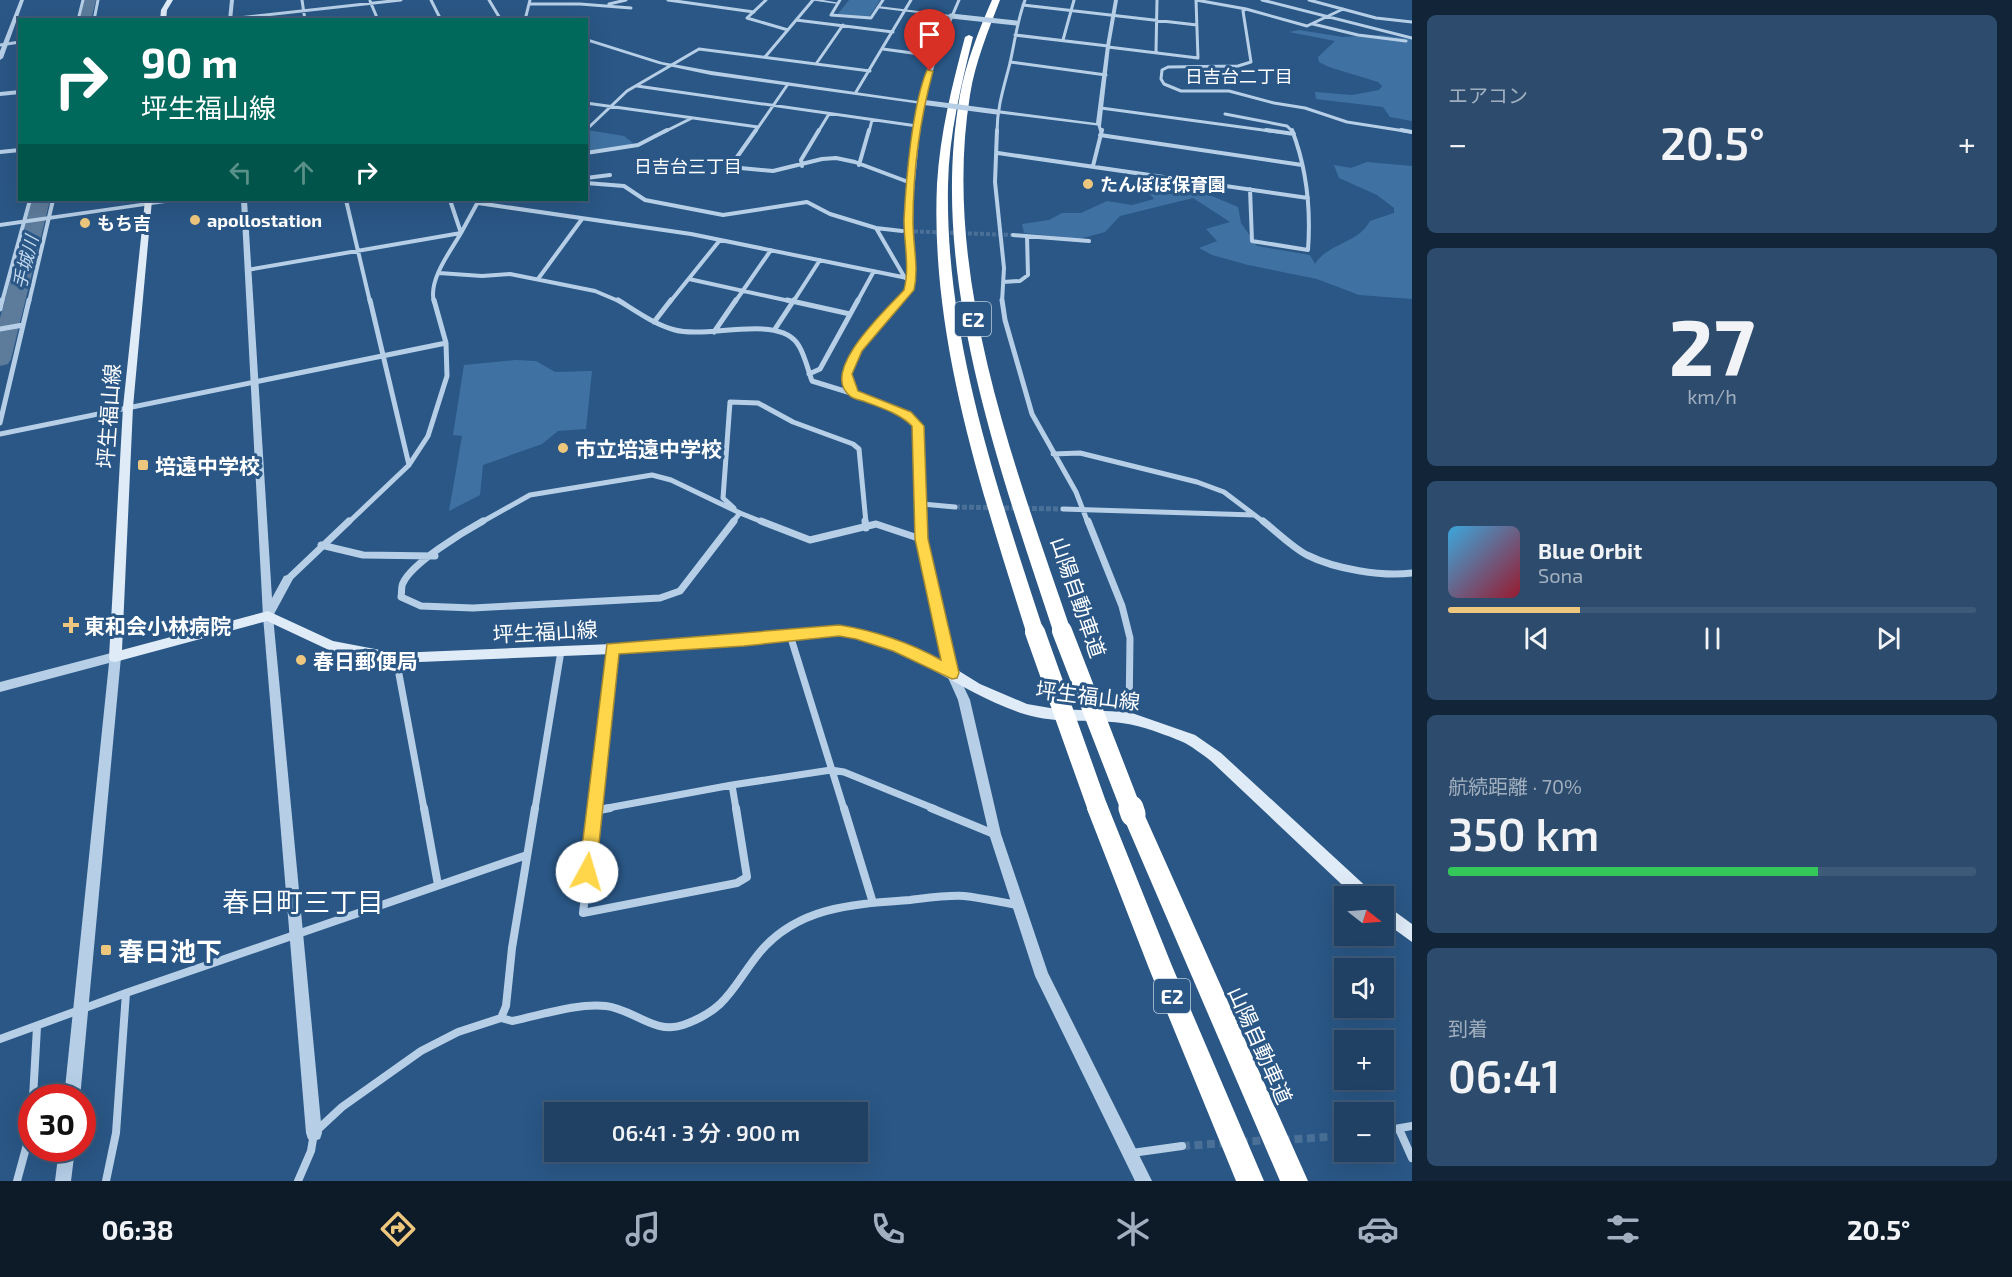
<!DOCTYPE html>
<html lang="ja">
<head>
<meta charset="utf-8">
<style>
	body { margin:0; font-family:"Exo 2","Noto Sans JP",sans-serif; background:#2d4c6d; color:#f1f3f6; height:100vh; display:flex; flex-direction:column; font-size:22px; white-space:nowrap }
	* { box-sizing:border-box; margin:0 }
	p { font-size:20px; color:#a2afbf }
	.icon { flex:none; width:33px; height:33px; fill:none; stroke:currentColor; stroke-width:2; stroke-linecap:round; stroke-linejoin:round }
	.map { position:relative; flex:1; overflow:hidden }
	.sheet { display:flex; flex-direction:column; gap:15px; padding:15px; background:#122437; width:600px }
	.sheet>* { flex:none }
	.top-card { position:absolute; left:18px; top:18px; width:570px; height:183px; border-radius:0px; box-shadow:0 6px 24px #0002,0 0 0 2px #3d5a78; background:#00695c; color:#fff; overflow:hidden }
	.needle { width:39px; rotate:107deg }
	.buttons { position:absolute; left:1334px; top:886px; display:grid; gap:12px }
	.buttons a { display:grid; place-items:center; width:60px; height:60px; border-radius:0px; background:#204164; box-shadow:0 6px 24px #0002,0 0 0 2px #3d5a78; font-size:30px }
	.speed { position:absolute; left:18px; top:1084px; display:flex; gap:12px; font-size:30px; font-weight:700; text-align:center }
	.speed>* { display:grid; place-content:center; width:78px; height:78px; border-radius:50%; background:#204164; box-shadow:0 6px 24px #0002,0 0 0 2px #3d5a78; line-height:1 }
	.speed .limit { border:9px solid #d22; background:#fff; color:#111 }
	.pin { position:absolute; display:grid; place-items:center; width:51px; height:51px; color:#fff; margin:-62px -26px; border-radius:50% 50% 50% 0; rotate:-45deg; box-shadow:0 0 6px #0007 }
	.pin .icon { rotate:45deg }
	.me { position:absolute; width:66px; margin:-33px; rotate:6deg; stroke-linejoin:round; filter:drop-shadow(0 0 4px #0008) }
	.turn { display:flex; align-items:center; gap:21px; height:126px; padding:0 24px; font-size:27px }
	.turn .icon { width:78px; height:78px; stroke-width:2.5 }
	.turn b { display:block; font-size:42px; line-height:51px }
	.lanes { display:flex; align-items:center; height:57px; padding:0 24px; background:#0003; justify-content:center; gap:30px; direction:ltr }
	.lanes .off { opacity:.35 }
	.big { font-size:45px; font-weight:600; line-height:1.1 }
	.sheet .tile { flex:1; display:flex; flex-direction:column; justify-content:center; gap:9px; min-width:0; padding:0 21px; border-radius:9px; background:#2d4c6d }
	.sheet .dial { align-items:center; gap:0 }
	.dial b { font-size:78px; line-height:1 }
	.song { display:flex; align-items:center; gap:18px }
	.cover { width:72px; height:72px; border-radius:9px; background:linear-gradient(135deg,hsl(200 70% 55%),hsl(350 70% 35%)) }
	.played { height:6px; border-radius:3px; background:linear-gradient(90deg,#eec77e 25%,#3d5a78 25%) }
	.keys { display:flex; justify-content:space-around; direction:ltr }
	.heat { display:flex; justify-content:space-between; align-items:center; font-size:33px; direction:ltr }
	.charge { height:9px; border-radius:4px; background:linear-gradient(90deg,#34c759 70%,#3d5a78 0) }
	.trip { position:absolute; left:544px; top:1102px; width:324px; height:60px; border-radius:0px; background:#204164; box-shadow:0 6px 24px #0002,0 0 0 2px #3d5a78; font-weight:600; line-height:60px; text-align:center }
	.tab-bar { display:flex; height:96px; justify-content:space-around; align-items:center; background:#0d1a28; color:#a2afbf }
	.tab-bar .icon { width:42px; height:42px }
	.tab-bar .active { color:#eec77e }
	.tab-bar b { font-size:27px; color:#f1f3f6 }
	main { display:flex; flex:1; min-height:0 }
	.map>svg:first-child { display:block }
	.green { fill:#3f72a2 }
	.lines { fill:none; stroke-linecap:round; stroke-linejoin:round }
	.river { fill:#5d7c9c; fill-rule:evenodd }
	.minor-tunnel-far2 { stroke:#4a7098; stroke-width:4; stroke-dasharray:4 2; stroke-linecap:butt }
	.minor-tunnel-far1 { stroke:#4a7098; stroke-width:5; stroke-dasharray:5 2; stroke-linecap:butt }
	.minor-tunnel { stroke:#4a7098; stroke-width:8; stroke-dasharray:8 4.5; stroke-linecap:butt }
	.minor-far4 { stroke:#b6cfe7; stroke-width:3 }
	.minor-far3 { stroke:#b6cfe7; stroke-width:4 }
	.minor-far2 { stroke:#b6cfe7; stroke-width:5 }
	.minor-far1 { stroke:#b6cfe7; stroke-width:7 }
	.minor { stroke:#b6cfe7; stroke-width:8 }
	.tertiary { fill:#b6cfe7; fill-rule:evenodd }
	.secondary { fill:#dfebf7; fill-rule:evenodd }
	.motorway { fill:#fff; fill-rule:evenodd }
	.tertiary-bridge { stroke:#b6cfe7; stroke-width:5 }
	.motorway-bridge-far1 { stroke:#fff; stroke-width:20 }
	.motorway-bridge { stroke:#fff; stroke-width:25 }
	.route { fill:#ffd54a; stroke:#a68a30; stroke-width:1.5 }
	.poi-dot { fill:#eec77e; stroke:#2a5786; stroke-width:2 }
	.labels { text-anchor:middle; dominant-baseline:central; stroke-width:6; stroke-linejoin:round; paint-order:stroke }
	.far-neighbourhood-label { font-size:18px; fill:#fff; stroke:#2a5786 }
	.far-poi-label { font-size:18px; font-weight:bold; fill:#fff; stroke:#2a5786; text-anchor:start }
	.far-water-label { font-size:18px; font-style:italic; fill:#c2d9ef; stroke:#2a5786 }
	.shield { fill:#2a5786; stroke:#bfcddb; stroke-width:1.5 }
	.shield-label { font-size:20px; font-weight:bold; fill:#fff }
	.street-label { font-size:21px; fill:#fff; stroke:#2a5786 }
	.poi-label { font-size:21px; font-weight:bold; fill:#fff; stroke:#2a5786; text-anchor:start }
	.near-poi-label { font-size:26px; font-weight:bold; fill:#fff; stroke:#2a5786; text-anchor:start }
	.near-neighbourhood-label { font-size:27px; fill:#fff; stroke:#2a5786 }
</style>
</head>
<body>
<main>
<div class="map">
<svg width="1412" height="1181" viewBox="0 0 1412 1181">
	<rect width="100%" height="100%" fill="#2a5786"/>
	<!-- green -->
	<path class="green" d="M849,0h31l-12,19 -31,-4z
		M1299,30l44,7 38,-2 31,4v82l-22,-4 -7,-10 -67,-8 -1,-7 37,3 27,-5 3,-4 -4,-4 -49,-15 -10,-5 -1,-5 17,-16 -46,-9z
		M587,130l37,6 9,7 -3,3 -43,6z
		M1367,162l45,4v133l-53,-4 -42,-16 -69,-14 -36,-10 -13,-7 18,-7 -11,-12 24,-7 -37,-24 -73,18 -15,16 -26,7 -55,-6 -2,-9 27,-4 13,-7h19l26,-12 25,4 22,-6 -6,-7 18,3 5,-6 22,-1 45,19 3,16 16,23 53,9 5,9c13,-21 44,-21 55,-43l24,-8v-5l-17,-13 -38,-17 -5,-13 17,3z
		M516,360l20,1 19,11 37,-1 -6,58 -28,2 -16,13 -59,21 -3,30 -31,16 13,-75 -9,-1 11,-70z"/>
	<g class="lines">
		<!-- river -->
		<path class="river" d="M84,0h12l-5,20h-12z
			M32,200h18l-39,159 -3,5 -8,2v-48z"/>
		<!-- minor-tunnel-far2 -->
		<path class="minor-tunnel-far2" d="M902,231l111,4"/>
		<!-- minor-tunnel-far1 -->
		<path class="minor-tunnel-far1" d="M955,507l108,2"/>
		<!-- minor-tunnel -->
		<path class="minor-tunnel" d="M1282,1140l62,-4
			M1240,1142l29,-2
			M1182,1146l45,-3"/>
		<!-- minor-far4 -->
		<path class="minor-far4" d="M302,0l3,20
			M431,0l10,20
			M489,0l12,20
			M668,0l86,12
			M766,0l-19,18 41,12
			M840,0l-9,15 40,3 12,-18
			M1196,0l50,9 61,17 36,-17
			M1262,0l150,38
			M1309,0l67,18 36,4
			M370,1l8,19
			M529,4h51l51,4
			M609,4l17,-4
			M1023,5l174,20
			M1246,9l-3,2 8,51 -13,4 -70,1 -6,3 -1,9 3,5 17,7h48l45,12 31,5 42,14 64,10
			M230,19l171,-19
			M78,20l5,-20
			M94,20l4,-20
			M525,20l5,-20
			M796,20l97,12
			M1313,24l45,11 48,6
			M1015,35l93,11
			M1063,40l11,-40
			M0,45l20,-3
			M1108,47l90,11 -2,-58
			M883,49l51,7
			M1156,52l1,-52
			M765,57l48,-57
			M1010,62l96,13
			M816,64l27,-39
			M637,86l280,40
			M856,92l55,-92
			M586,103l172,24
			M1101,108l177,24
			M1225,114l62,12 6,6
			M1099,125l2,7
			M586,130l41,-39 72,-42 171,22
			M664,132l28,-14
			M755,132l33,-48
			M818,132l11,-18
			M869,132l3,-12
			M918,132c5,-48 22,-88 41,-132
			M997,132c0,-25 7,-45 13,-69 5,-22 7,-42 15,-63"/>
		<!-- minor-far3 -->
		<path class="minor-far3" d="M756,130l-26,37 43,4 49,-12 14,-1 19,4 56,21
			M997,130l-2,52 9,86 -2,34
			M1266,130l28,4
			M1401,130l11,2
			M1100,135l202,30
			M0,152l20,-2
			M586,153l52,-8 29,-15
			M998,153l310,45
			M859,165l10,-35
			M802,166l-1,-6 18,-30
			M1093,166l9,-36
			M586,178l24,-3
			M586,183l38,3 21,14 78,15 84,-13 23,12 46,14 26,3
			M1250,189l2,52 56,9c3,-41 -1,-81 -16,-120
			M346,200l24,102
			M478,203l213,31 221,45
			M876,228l29,50
			M1013,235l76,6
			M247,270l214,-37 18,-33
			M439,273l43,3 28,-2 85,17 26,11
			M538,279l44,-60
			M689,279l105,23
			M1003,282l17,-1 8,-6 -1,-39
			M2,302l28,-102
			M29,302l24,-102
			M434,302c-6,-22 16,-50 27,-69l-11,-33
			M670,302l50,-62
			M735,302l36,-52
			M793,302l27,-42
			M857,302l17,-31
			M898,302l11,-12 3,-11 -3,-57 9,-92"/>
		<!-- minor-far2 -->
		<path class="minor-far2" d="M370,300l39,165
			M618,300c18,11 37,25 57,30 33,9 106,-17 124,16 6,10 9,24 13,35l42,13
			M787,300l63,14
			M899,300c-13,15 -76,78 -42,95 21,11 45,12 61,31l3,97
			M1002,300l3,20 27,94 44,78 12,31
			M0,309l2,-9
			M654,322l17,-22
			M0,329l23,-4
			M775,329l19,-29
			M714,332l22,-32
			M809,374l11,-5 38,-69
			M0,423l29,-123
			M0,434l446,-91
			M1053,454l27,-1 117,29 27,10 41,31
			M922,504l33,3
			M734,508l-11,-10 7,-96 28,1 35,19 60,22 6,5 7,74
			M1063,509l191,6
			M740,513l25,10
			M348,523l61,-58 19,-29 19,-60 -1,-33 -12,-43
			M480,523l50,-28 122,-20 19,5 69,33
			M732,523l8,-10"/>
		<!-- minor-far1 -->
		<path class="minor-far1" d="M483,521c-20,11 -71,42 -80,62 -2,3 -1,10 -2,14l20,9 52,2 187,-10 20,-7 54,-70
			M761,521l49,19 66,-16 45,15
			M865,521l1,7
			M921,521v18l31,134
			M1088,521l34,85 8,32 -1,80
			M1263,521c14,11 29,26 44,34 28,14 75,22 105,18
			M321,545l42,10 72,1
			M288,579l61,-58
			M790,635l54,174
			M396,658l28,151
			M732,785l4,24
			M535,809l26,-158
			M594,809l18,-160
			M602,809l130,-24 99,-15 13,2 91,37"/>
		<!-- minor -->
		<path class="minor" d="M424,808l14,77
			M595,808l-12,105 154,-30 10,-6 -11,-69
			M844,808l29,95
			M931,808l63,26
			M594,811l16,-3
			M501,1018l11,3c30,-6 64,-18 94,-15 27,3 49,29 77,19 46,-16 50,-40 77,-73 39,-46 95,-48 150,-52 17,-2 37,-5 54,-4 18,2 36,6 54,9
			M0,1039l126,-46 401,-138
			M33,1098l4,-71
			M1399,1129l13,29
			M1383,1131l29,-5
			M1132,1153l50,-7
			M17,1181l15,-55
			M106,1181l10,-48 10,-140
			M298,1181l13,-30 3,-18 28,-26 79,-56 37,-19 43,-14 5,-12 6,-58 23,-140"/>
		<!-- tertiary -->
		<path class="tertiary" d="M20,0h4l-21,58 -3,2v-9z
			M230,0h4l-2,20h-4z
			M809,0h14l17,3 -2,1z
			M1114,0h4l-8,46 -9,80 -106,-13 -1,-1 3,-2 99,13 10,-77z
			M878,6l73,9 2,1 -2,1 -75,-9z
			M586,38l76,24 49,9 213,31 -3,2 -210,-29 -52,-11 -73,-23z
			M20,90v4l-20,2v-4z
			M162,200h13l-3,2 -172,25v-4z
			M241,200h6l25,398 12,-22 4,-1 5,4 -20,37 49,517 -2,6 -6,2 -6,-2 -2,-6 -43,-517z
			M115,652l4,2 2,3 -41,441h-16l45,-435 -109,29v-10z
			M952,668l4,2 14,30 31,134 47,139 104,208h-17l-100,-205 -46,-142 -31,-134 -12,-27 2,-3z
			M59,1149h16l-4,32h-16z"/>
		<!-- secondary -->
		<path class="secondary" d="M167,0h6l-6,10 -1,10h-6l1,-10z
			M145,200h7l-19,207 -11,243 146,-39 65,30 63,12 216,-9 227,-18 17,2 46,15 36,15 42,26 47,20 29,5 73,3 66,23 26,18 151,139 2,5h-19l-144,-136c-8,-6 -17,-13 -26,-18 -13,-6 -43,-17 -57,-19 -34,-6 -70,1 -104,-10 -65,-21 -116,-70 -185,-78l-227,18 -216,9 -65,-12 -64,-30 -152,41 -5,-1 -1,-4 14,-250z
			M1383,903l29,21v18l-29,-21z"/>
		<!-- motorway -->
		<path class="motorway" d="M992,0h8c-12,31 -25,63 -30,95 -29,180 44,369 101,536l-2,5 -7,2 -7,-2 -2,-5c-55,-167 -125,-359 -93,-536 6,-33 19,-65 32,-95z
			M969,35l4,2c-12,49 -24,97 -25,148 -3,153 49,303 96,447l-2,5 -7,2 -7,-2 -2,-5c-45,-144 -96,-295 -89,-448 3,-51 15,-98 28,-147z
			M1098,799l8,3 3,7 63,157 92,215h-28l-86,-210 -63,-162 3,-7z
			M1133,804l8,3 167,374h-28l-158,-367 3,-7z"/>
		<!-- tertiary-bridge -->
		<path class="tertiary-bridge" d="M951,16l65,7
			M921,102l76,10"/>
		<!-- motorway-bridge-far1 -->
		<path class="motorway-bridge-far1" d="M1062,631l69,178
			M1035,632l63,177"/>
		<!-- motorway-bridge -->
		<path class="motorway-bridge" d="M1131,808l2,6"/>
	</g>
	<!-- route -->
	<path class="route" d="M927,70l6,1c-13,48 -20,101 -20,151 0,23 6,46 1,68l-52,61 -10,23 6,17 53,21 13,14 4,113 31,134 -2,5 -5,1 -59,-28 -37,-12 -17,-3 -95,10 -125,8 -23,218 -2,6 -7,3 -6,-3 -2,-6 28,-228 232,-19c34,5 72,18 102,35l-26,-121 -3,-113c-13,-13 -31,-18 -49,-25 -3,-1 -10,-2 -13,-5 -32,-25 38,-88 54,-106 6,-23 0,-46 0,-70 2,-40 8,-114 23,-150z"/>
	<!-- markers -->
	<g class="poi-dot">
		<circle cx="1088" cy="184" r="6"/>
		<circle cx="195" cy="220" r="6"/>
		<circle cx="85" cy="223" r="6"/>
		<circle cx="563" cy="448" r="6"/>
		<rect x="137" y="459" width="12" height="12" rx="3"/>
		<path d="M68 616h6v6h6v6h-6v6h-6v-6h-6v-6h6z"/>
		<circle cx="301" cy="660" r="6"/>
		<rect x="100" y="944" width="12" height="12" rx="3"/>
	</g>
	<g class="labels">
		<!-- far-neighbourhood labels -->
		<g class="far-neighbourhood-label">
			<text x="1239" y="76">日吉台二丁目</text>
			<text x="688" y="166">日吉台三丁目</text>
		</g>
		<!-- far-poi labels -->
		<g class="far-poi-label">
			<text x="1100" y="184">たんぽぽ保育園</text>
			<text x="207" y="220">apollostation</text>
			<text x="97" y="223">もち吉</text>
		</g>
		<!-- far-water labels -->
		<g class="far-water-label">
			<text transform="translate(25 262) rotate(-76)">手城川</text>
		</g>
		<!-- shield labels -->
		<g class="shield">
			<rect x="955" y="302" width="36" height="34" rx="4.5"/>
			<rect x="1154" y="979" width="36" height="34" rx="4.5"/>
		</g>
		<g class="shield-label">
			<text x="973" y="319">E2</text>
			<text x="1172" y="996">E2</text>
		</g>
		<!-- street labels -->
		<g class="street-label">
			<text transform="translate(108 416) rotate(-86)">坪生福山線</text>
			<text transform="translate(1079 597) rotate(71)">山陽自動車道</text>
			<text transform="translate(545 631) rotate(-3)">坪生福山線</text>
			<text transform="translate(1088 695) rotate(7)">坪生福山線</text>
			<text transform="translate(1261 1045) rotate(66)">山陽自動車道</text>
		</g>
		<!-- poi labels -->
		<g class="poi-label">
			<text x="575" y="448">市立培遠中学校</text>
			<text x="155" y="465">培遠中学校</text>
			<text x="84" y="625">東和会小林病院</text>
			<text x="313" y="660">春日郵便局</text>
		</g>
		<!-- near-poi labels -->
		<g class="near-poi-label">
			<text x="118" y="950">春日池下</text>
		</g>
		<!-- near-neighbourhood labels -->
		<g class="near-neighbourhood-label">
			<text x="303" y="901">春日町三丁目</text>
		</g>
	</g>
</svg>
<div class="buttons">
<a><svg class="needle" viewBox="-14 -14 28 28"><path d="M0-13l5 13h-10z" fill="#e53935"/><path d="M0 13l5-13h-10z" fill="#a2afbf"/></svg></a>
<a><svg class="icon" aria-label="sound" viewBox="0 0 24 24"><path d="M4 9h4l5-4v14l-5-4H4zM17 9q2 3 0 6"/></svg></a>
<a>+</a>
<a>−</a>
</div>
<div class="speed"><div class="limit">30</div></div>
<div class="pin" style="left:930px;top:71px;background:#d93025"><svg class="icon" aria-label="arrive" viewBox="0 0 24 24"><path d="M6 21V4h12l-3 4 3 4H6"/></svg></div>
<svg class="me" style="left:587px;top:872px" viewBox="-20 -20 40 40"><circle r="19" fill="#fff"/><path d="M0-13L10 11 0 6-10 11z" fill="#ffd54a"/></svg>
<div class="trip">06:41 · 3 分 · 900 m</div>
<div class="top-card">
<div class="turn"><svg class="icon" aria-label="right" viewBox="0 0 24 24"><path d="M7 20v-9h11M14 6l5 5-5 5"/></svg><div><b>90 m</b>坪生福山線</div></div>
<div class="lanes"><svg class="icon off" aria-label="left" viewBox="0 0 24 24"><path d="M17 20v-9H6M10 6l-5 5 5 5"/></svg><svg class="icon off" aria-label="ahead" viewBox="0 0 24 24"><path d="M12 20V5M6 11l6-6 6 6"/></svg><svg class="icon" aria-label="right" viewBox="0 0 24 24"><path d="M7 20v-9h11M14 6l5 5-5 5"/></svg></div>
</div>
</div>
<section class="sheet">
<div class="tile"><p>エアコン</p>
<div class="heat"><a>−</a><b class="big">20.5°</b><a>+</a></div>
</div>
<div class="tile dial"><b>27</b><p>km/h</p></div>
<div class="tile">
<div class="song"><i class="cover"></i><div><b>Blue Orbit</b><p>Sona</p></div></div>
<div class="played"></div>
<div class="keys"><svg class="icon" aria-label="previous" viewBox="0 0 24 24"><path d="M18 5L8 12l10 7zM5 5v14"/></svg><svg class="icon" aria-label="pause" viewBox="0 0 24 24"><path d="M8 5v14M16 5v14"/></svg><svg class="icon" aria-label="next" viewBox="0 0 24 24"><path d="M6 5l10 7-10 7zM19 5v14"/></svg></div>
</div>
<div class="tile"><p>航続距離 · 70%</p><b class="big">350 km</b><div class="charge"></div></div>
<div class="tile"><p>到着</p><b class="big">06:41</b></div>
</section>
</main>
<nav class="tab-bar">
<b>06:38</b>
<svg class="icon active" aria-label="directions" viewBox="0 0 24 24"><path d="M12 3l9 9-9 9-9-9zM9 14v-3h6M13 9l2 2-2 2"/></svg>
<svg class="icon" aria-label="music" viewBox="0 0 24 24"><path d="M9 18V5l10-2v13"/><circle cx="6" cy="18" r="3"/><circle cx="16" cy="16" r="3"/></svg>
<svg class="icon" aria-label="phone" viewBox="0 0 24 24"><path d="M5 4h4l2 5-3 2q2 4 5 5l2-3 5 2v4C11 20 4 13 5 4z"/></svg>
<svg class="icon" aria-label="climate" viewBox="0 0 24 24"><path d="M12 3v18M4 7l16 10M4 17L20 7"/></svg>
<svg class="icon" aria-label="car" viewBox="0 0 24 24"><path d="M5 17H2v-5l4-1 3-4h7l3 4 3 1v5h-3M9 17h6M6 11h13"/><circle cx="7" cy="17" r="2"/><circle cx="17" cy="17" r="2"/></svg>
<svg class="icon" aria-label="filters" viewBox="0 0 24 24"><path d="M4 7h16M4 17h16"/><circle cx="9" cy="7" r="2"/><circle cx="15" cy="17" r="2"/></svg>
<b>20.5°</b>
</nav>
</body>
</html>
